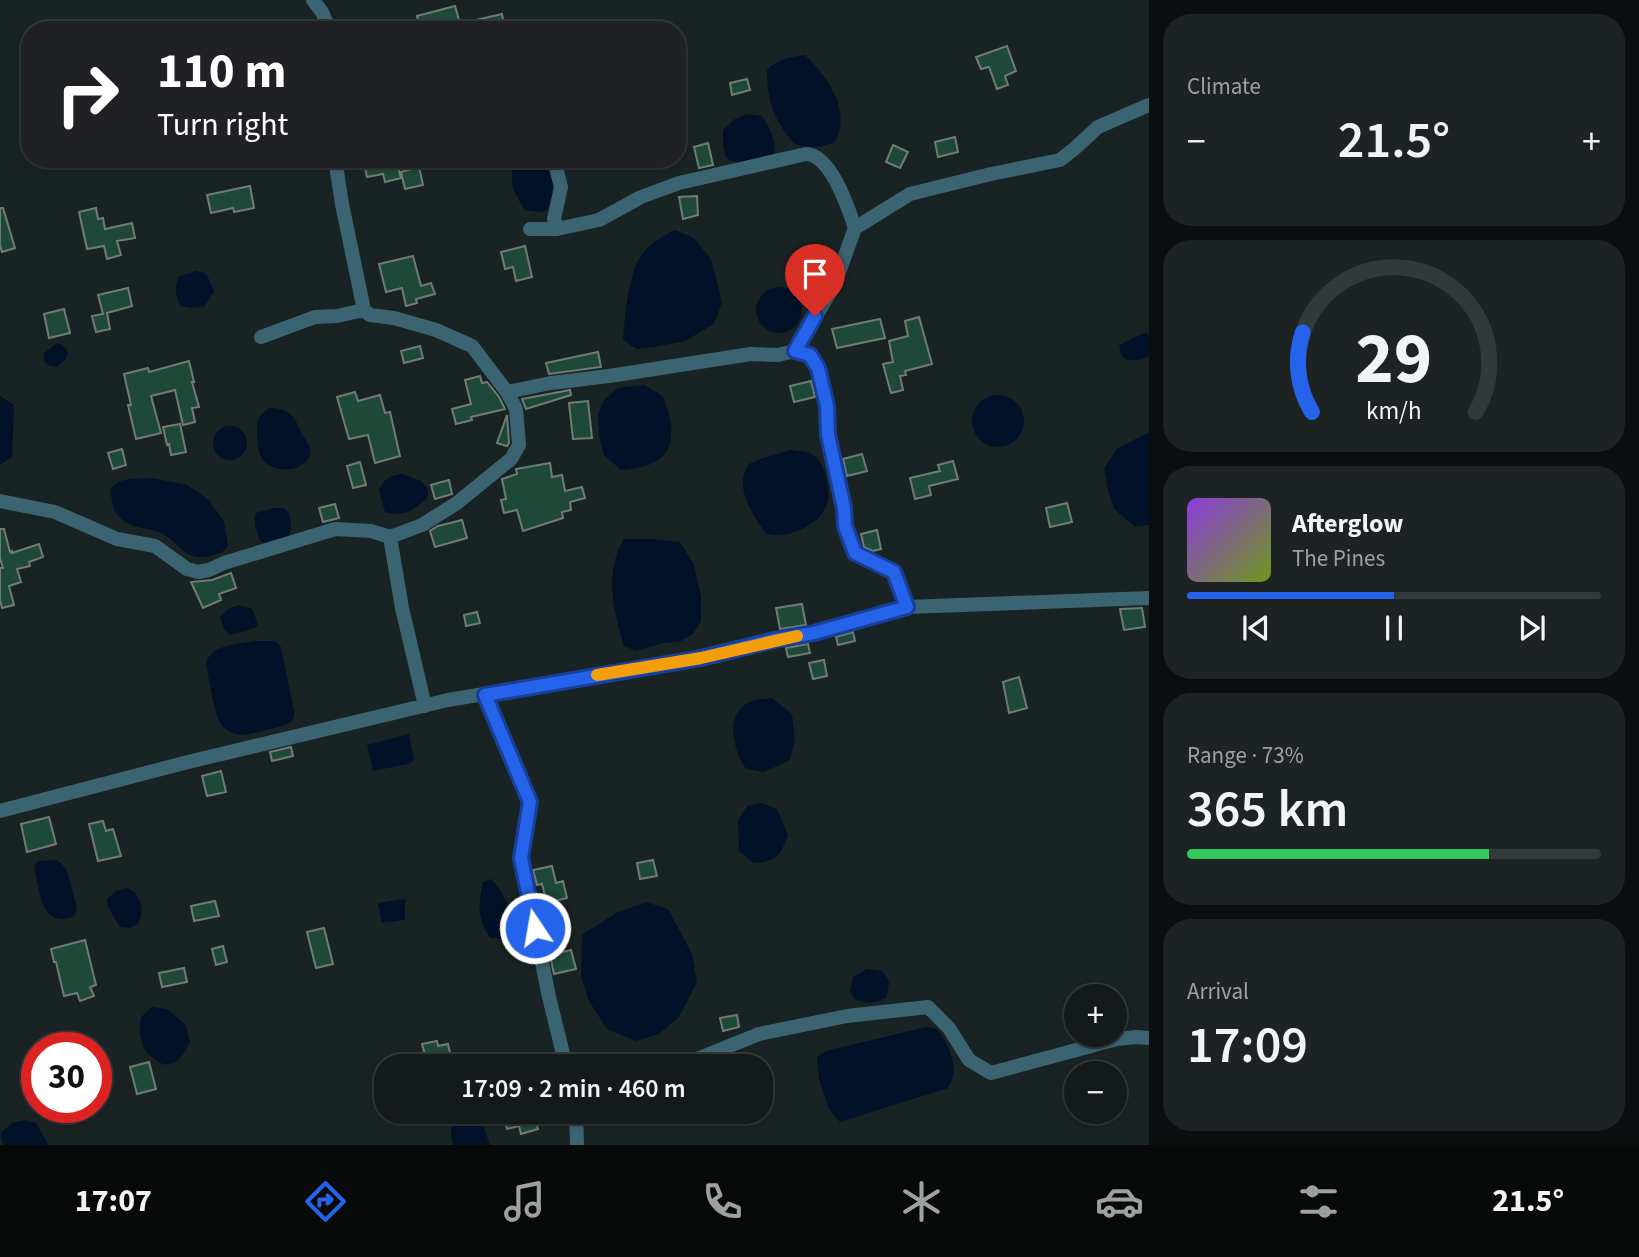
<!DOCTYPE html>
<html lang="en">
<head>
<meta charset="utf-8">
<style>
	body { margin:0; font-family:"Source Sans 3",sans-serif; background:#1d2323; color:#f1f3f6; height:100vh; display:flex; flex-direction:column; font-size:26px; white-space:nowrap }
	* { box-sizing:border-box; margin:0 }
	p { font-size:23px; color:#9da1a2 }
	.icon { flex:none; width:38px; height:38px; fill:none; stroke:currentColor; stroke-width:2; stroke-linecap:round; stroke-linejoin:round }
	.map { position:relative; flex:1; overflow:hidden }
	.side { display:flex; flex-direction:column; gap:14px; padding:14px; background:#0b0e0e; width:490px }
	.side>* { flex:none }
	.top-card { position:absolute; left:21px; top:21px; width:665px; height:147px; border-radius:28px; box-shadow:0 2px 5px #0004,0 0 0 2px #333839; background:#202124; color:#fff; overflow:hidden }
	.fabs { position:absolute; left:1064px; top:984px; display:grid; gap:14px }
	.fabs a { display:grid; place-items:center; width:63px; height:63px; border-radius:50%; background:#141a1a; box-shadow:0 2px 5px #0004,0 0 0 2px #333839; font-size:35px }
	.speed { position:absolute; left:21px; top:1032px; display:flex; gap:14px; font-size:35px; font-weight:700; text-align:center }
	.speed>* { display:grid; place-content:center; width:91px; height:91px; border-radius:50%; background:#141a1a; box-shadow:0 2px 5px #0004,0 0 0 2px #333839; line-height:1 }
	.speed .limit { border:10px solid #d22; background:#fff; color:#111 }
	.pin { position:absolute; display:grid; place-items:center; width:60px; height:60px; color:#fff; margin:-72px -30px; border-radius:50% 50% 50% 0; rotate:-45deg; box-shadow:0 0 7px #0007 }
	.pin .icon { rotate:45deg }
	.me { position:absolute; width:77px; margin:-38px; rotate:348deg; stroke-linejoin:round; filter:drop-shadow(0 0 5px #0008) }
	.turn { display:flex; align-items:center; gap:24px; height:147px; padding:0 21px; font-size:32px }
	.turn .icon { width:91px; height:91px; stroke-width:2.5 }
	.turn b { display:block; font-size:49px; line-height:60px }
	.big { font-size:52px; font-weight:600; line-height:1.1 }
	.side .widget { flex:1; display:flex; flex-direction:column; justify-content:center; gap:10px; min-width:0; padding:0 24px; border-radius:28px; background:#1d2323 }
	.side .dial { align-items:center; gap:0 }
	.dial svg { height:182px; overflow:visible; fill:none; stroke:#333839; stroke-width:7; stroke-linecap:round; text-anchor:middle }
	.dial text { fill:#f1f3f6; stroke:none }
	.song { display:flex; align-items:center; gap:21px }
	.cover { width:84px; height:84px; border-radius:10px; background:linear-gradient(135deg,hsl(270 70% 55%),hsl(80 70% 35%)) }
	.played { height:7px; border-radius:4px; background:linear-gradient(90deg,#2563eb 50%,#333839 50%) }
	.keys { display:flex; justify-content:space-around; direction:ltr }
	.heat { display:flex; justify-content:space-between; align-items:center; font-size:38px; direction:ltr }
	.charge { height:10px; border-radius:5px; background:linear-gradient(90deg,#34c759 73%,#333839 0) }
	.trip { position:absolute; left:374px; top:1054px; width:399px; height:70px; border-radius:28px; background:#141a1a; box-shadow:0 2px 5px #0004,0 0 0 2px #333839; font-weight:600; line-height:70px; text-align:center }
	.tabs { display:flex; height:112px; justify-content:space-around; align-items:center; background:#080a0a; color:#9da1a2 }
	.tabs .icon { width:49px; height:49px }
	.tabs .on { color:#2563eb }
	.tabs b { font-size:32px; color:#f1f3f6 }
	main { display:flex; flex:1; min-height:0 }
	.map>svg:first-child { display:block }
	.water { fill:#001128 }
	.building { fill:#1e4939; stroke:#717b76; stroke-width:2 }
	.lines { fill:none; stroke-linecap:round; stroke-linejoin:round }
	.minor { stroke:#3b6473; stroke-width:14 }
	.route-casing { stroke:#184099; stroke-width:18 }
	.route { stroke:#2563eb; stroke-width:12 }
	.slow { stroke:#f59e0b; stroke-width:12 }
</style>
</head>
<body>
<main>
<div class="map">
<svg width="1149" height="1145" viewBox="0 0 1149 1145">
	<rect width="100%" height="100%" fill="#1a2323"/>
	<!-- water -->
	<path class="water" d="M805,55c23,22 48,57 29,88 -9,2 -23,6 -33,3 -6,-1 -9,-5 -12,-9 -17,-21 -22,-41 -22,-67 11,-11 23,-13 38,-15z
		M747,114l15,2c8,12 15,24 12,38l-32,11 -16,-7 -3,-13v-15l12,-11z
		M519,159h22l5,3 10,31 -1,6 -9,12 -7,1 -14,-2c-12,-19 -15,-23 -12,-45z
		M675,230l19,8 17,21 11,43 -8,22 -29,17 -30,6 -18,2 -14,-9c2,-23 5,-69 20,-87 9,-11 20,-17 32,-23z
		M196,271l10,2 8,18 -10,16 -12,1 -11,-2c-6,-10 -6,-17 -3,-29z
		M756 310a23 23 0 1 1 46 0a23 23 0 1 1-46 0Z
		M1143,333l6,1v22l-9,4h-13l-6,-5 -2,-10z
		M58,343c16,8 10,17 -2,24l-8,-2 -4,-4v-8z
		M644,385l19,11c2,7 6,15 7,22 8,39 -16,50 -49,52l-17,-15 -5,-19 -1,-22 6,-14 14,-12z
		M972 421a26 26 0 1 1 52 0a26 26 0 1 1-52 0Z
		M0,396l14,9 -2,52 -12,8z
		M269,408c22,0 25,9 34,27 3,5 7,11 7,15 3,22 -43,29 -51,2 -1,-5 -1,-11 -2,-16 -1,-14 0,-19 12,-28z
		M213 443a17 17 0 1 1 34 0a17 17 0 1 1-34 0Z
		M1149,432v93l-15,1 -20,-17 -6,-19 -4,-22 14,-20z
		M791,450c7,1 15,1 21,4 9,5 12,15 14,24 7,24 0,38 -22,50 -6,3 -14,6 -21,7 -5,1 -11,0 -17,-1 -10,-14 -28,-41 -22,-59 1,-4 3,-7 5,-11l17,-7z
		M403,474l18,7 7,8 -1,9c-13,12 -24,20 -42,14l-6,-22c7,-13 10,-14 24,-16z
		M152,478l35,7 21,14 16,22 4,25c-5,7 -10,8 -19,10 -27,6 -30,-17 -51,-24 -14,-5 -29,-4 -40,-16 -6,-7 -6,-18 -8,-26 10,-14 26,-11 42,-12z
		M274,508c2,0 10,0 11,1 8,5 6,21 4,27l-26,7c-7,-6 -10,-22 -7,-30z
		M624,539h29l27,3 14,23 7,32v24l-8,13 -14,8 -16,1 -27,8 -12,-5c-11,-35 -20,-74 0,-107z
		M240,605l12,4 6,15 -2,3 -13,5 -14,3 -6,-8 -3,-10 10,-9z
		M256,641h18l7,6 13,64c0,4 0,7 -2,10 -5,5 -41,13 -48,14 -7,0 -16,-3 -21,-8 -9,-10 -14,-49 -17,-63 4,-20 33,-20 50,-23z
		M772,698l20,16 3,25 -5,21 -26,12 -18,-3c-14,-21 -23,-60 9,-69 5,-1 12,-1 17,-2z
		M409,734l5,27 -6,3 -35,7 -6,-26z
		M761,803l16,6 11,26c-9,23 -10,26 -35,28l-14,-12 -1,-30 9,-15z
		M57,860l9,8 11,39 -2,9c-35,14 -35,-26 -41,-50l4,-5z
		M491,879c15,15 22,34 18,55l-7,5 -12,-1c-13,-19 -12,-35 -7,-56z
		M126,888c16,5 19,22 12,36l-8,4 -10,-1 -12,-20 -1,-8 9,-8z
		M405,899v21l-23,3 -4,-20z
		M646,902l22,7 24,45 5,28 -18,35 -20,17 -23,7 -29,-12 -18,-28 -8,-24 1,-42 34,-22z
		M867,969l16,2 6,11 -2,15c-12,7 -20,7 -33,2l-4,-8 3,-14z
		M152,1007l15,2 18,15 5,17c-7,17 -19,33 -37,17 -6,-5 -10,-10 -12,-18 -2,-8 -1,-15 0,-23z
		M926,1027l11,2c9,11 20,33 16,48 -1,4 -4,7 -5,11l-108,34 -11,-13 -10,-30 -2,-22 9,-6z
		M461,1111h15l8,7 1,13 5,14h-37l-2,-11 2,-18z
		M25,1120l11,3 13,22h-46l-2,-12 11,-10z"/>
	<!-- building -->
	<path class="building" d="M455,6l4,14 -23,7v3h-16l-3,-14z
		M502,14l3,16h-50l-1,-5z
		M1007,46l9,25 -11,5 3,9 -11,4 -8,-22 -8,2 -5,-12z
		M747,79l3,11 -18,5 -2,-12z
		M955,137l3,15 -20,5 -3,-15z
		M708,143l5,22 -14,3 -5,-21z
		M893,145l15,7 -8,16 -14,-6z
		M363,159h17l2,9 15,-4 4,14 -16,4 -2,-8 -16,3z
		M419,167l4,18 -18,4 -4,-17z
		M250,186l4,22 -20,4 -1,-4 -22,5 -4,-18z
		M697,196l1,19 -15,4 -4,-22z
		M0,208h3l12,40 -13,4 -2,-7z
		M96,208l2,11 5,-1 2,11 27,-6 3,15 -18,3 4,14 -14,4 -3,-13 -17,3 -8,-37z
		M525,246l7,31 -16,4 -3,-14 -8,2 -4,-17z
		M413,256l8,30 10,-3 4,11 -19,5 1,4 -11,3 -4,-18 -16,4 -7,-28z
		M128,288l4,18 -25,7 3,16 -14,3 -4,-16 11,-2 -5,-19z
		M64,309l6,24 -21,5 -5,-24z
		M919,317l13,47 -27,7 1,4 -6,1 3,14 -12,3 -8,-29 10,-2 -4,-21 19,-5 -3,-15z
		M880,319l5,19 -48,10 -5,-19z
		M420,346l3,12 -19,5 -3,-12z
		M598,352l3,15 -52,7 -3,-11z
		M189,361l5,21h-2l7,25 -7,1 3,14 -12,3 -8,-35 -24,6 10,37 -25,6 -8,-34h3l-7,-31 24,-6 1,4z
		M480,376l2,7 5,-1 12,15 6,12 -34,8 1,3 -16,4 -4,-15 19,-5 -6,-24z
		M811,381l4,16 -21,5 -4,-16z
		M570,390l1,5 -45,14 -4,-10z
		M355,392l3,9 22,-6 5,18 5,-1 10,44 -25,7 -7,-28 -19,4 -12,-42z
		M588,401l4,37 -19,1 -4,-36z
		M507,415l2,28 -2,3 -10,-3z
		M180,424l6,28 -15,3 -2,-11 -2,1 -4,-18z
		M122,449l4,16 -13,4 -5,-16z
		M862,454l5,17 -20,5 -4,-17z
		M953,461l5,18 -29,7 2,9 -16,4 -5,-21 30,-7 -2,-6z
		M360,462l6,23 -13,3 -6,-22z
		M550,463l2,14 10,-2 3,16 17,-4 3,11 -15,4 1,8 -9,2 1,6 -40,13 -6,-21 -13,3 -3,-13 5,-1 -4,-20 15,-5 -1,-5z
		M449,480l3,14 -17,5 -4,-14z
		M1067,503l5,19 -22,5 -4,-19z
		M335,504l4,14 -16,4 -4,-14z
		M462,520l5,18 -32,9 -5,-16 8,-5z
		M0,529h4l6,23 2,-1v2l27,-9 4,13 -14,5 1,4 -13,3 4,13 -12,4 5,19 -12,3 -2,-8v-32h3l-3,-10z
		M877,530l4,19 -8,2 -9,-4 -3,-13z
		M231,573l5,15 -17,6 2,6 -18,8 -12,-26 21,-2z
		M802,604l4,21 -26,4 -4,-21z
		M1142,608l3,19 -21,3 -4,-21z
		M477,612l3,11 -14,3 -2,-11z
		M853,632l2,9 -17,4 -2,-8z
		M808,644l2,9 -22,4 -2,-9z
		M824,660l3,16 -14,3 -4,-16z
		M1019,677l8,31 -18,5 -6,-31z
		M291,747l2,9 -21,5 -2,-9z
		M221,771l5,21 -19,4 -5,-20z
		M49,817l7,27 -29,8 -6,-28z
		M103,821l3,10 7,-2 8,27 -23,5 -9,-37z
		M653,860l4,16 -17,3 -3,-16z
		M552,866l4,17 7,-2 4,17 -20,5 -5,-19 -5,1 -4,-15z
		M215,901l4,15 -25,5 -3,-15z
		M324,928l9,36 -17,4 -9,-36z
		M85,940l11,45 -6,2 4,9 -14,5 -3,-8 -13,3 -8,-34h-2l-3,-13z
		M223,946l4,16 -11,3 -4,-16z
		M571,950l5,19 -22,5 -4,-19z
		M184,968l3,14 -25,5 -3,-14z
		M737,1015l2,12 -16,4 -3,-13z
		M437,1041l1,5 10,-2 5,22h-25l-6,-22z
		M149,1062l7,27 -19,5 -7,-27z
		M502,1111h30l6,18 -17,5 -2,-8 -12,3z"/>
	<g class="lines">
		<!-- minor -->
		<path class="minor" d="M313,0l9,12 8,18
			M554,159l7,28 -7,32 3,10
			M530,229h27l42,-9 42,-23 38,-14 127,-29c25,1 42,53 49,74
			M261,337l54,-20 22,-1 27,-6
			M795,351l15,4 8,13 9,38 1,29 16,73 1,18 10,27 39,19 13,35
			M507,392l44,-9 58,-7 142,-22 27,1 17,-4 39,-65 21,-58 55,-34 81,-20 69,-14 14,-11 24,-22 51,-22
			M0,501l55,11 62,27 38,7 32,23 11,3 11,-2 15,-7 111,-34 36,2 19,6 32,-12 35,-22 54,-44 8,-14 -3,-36 -9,-17 -35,-46 -36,-16 -42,-12 -24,-3 -6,-5 -22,-106 -7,-45
			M390,537l12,71 23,98
			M485,695l45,107 -9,56 28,139 17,69
			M0,811l188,-49 260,-62 253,-42 73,-18 40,-7 93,-26 242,-9
			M680,1066l79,-32 88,-18 81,-9 21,21 20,32 22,13 126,-34 19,-2 13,1
			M576,1111l1,34"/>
	</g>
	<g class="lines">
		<defs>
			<path id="route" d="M535,928l-14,-70 9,-56 -45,-107 216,-37 73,-18 40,-7 93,-26 -13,-35 -39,-19 -10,-27 -1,-18 -16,-73 -1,-29 -9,-38 -8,-13 -15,-4 20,-35"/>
		</defs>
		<!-- route casing -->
		<use href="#route" class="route-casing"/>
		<!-- route -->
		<use href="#route" class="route"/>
		<!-- slow -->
		<path class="slow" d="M597,675l104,-17 96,-22"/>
	</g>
</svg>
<div class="fabs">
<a>+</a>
<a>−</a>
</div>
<div class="speed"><div class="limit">30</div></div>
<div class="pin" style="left:815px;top:316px;background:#d93025"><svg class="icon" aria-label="arrive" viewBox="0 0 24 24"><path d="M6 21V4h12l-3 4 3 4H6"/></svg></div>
<svg class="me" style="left:535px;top:928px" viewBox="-20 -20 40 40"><circle r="17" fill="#2563eb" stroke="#fff" stroke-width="3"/><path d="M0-11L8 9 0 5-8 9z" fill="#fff"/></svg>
<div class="trip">17:09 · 2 min · 460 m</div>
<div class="top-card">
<div class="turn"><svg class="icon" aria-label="right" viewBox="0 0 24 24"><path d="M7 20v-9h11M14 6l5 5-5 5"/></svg><div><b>110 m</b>Turn right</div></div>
</div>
</div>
<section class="side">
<div class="widget"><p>Climate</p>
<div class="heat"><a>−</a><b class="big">21.5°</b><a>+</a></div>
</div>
<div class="widget dial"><svg viewBox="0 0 100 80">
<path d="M14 69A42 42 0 1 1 86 69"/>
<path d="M14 69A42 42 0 0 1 10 34" stroke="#2563eb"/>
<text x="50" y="56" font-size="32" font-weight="700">29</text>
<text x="50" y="72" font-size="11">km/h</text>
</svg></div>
<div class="widget">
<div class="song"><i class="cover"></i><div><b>Afterglow</b><p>The Pines</p></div></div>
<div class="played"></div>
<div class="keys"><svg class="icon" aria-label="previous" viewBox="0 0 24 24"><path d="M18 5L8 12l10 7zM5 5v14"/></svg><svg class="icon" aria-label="pause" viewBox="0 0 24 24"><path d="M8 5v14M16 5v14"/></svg><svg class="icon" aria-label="next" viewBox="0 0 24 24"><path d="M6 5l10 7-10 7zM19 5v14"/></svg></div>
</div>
<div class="widget"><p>Range · 73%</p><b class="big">365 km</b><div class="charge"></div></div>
<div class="widget"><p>Arrival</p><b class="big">17:09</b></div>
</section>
</main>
<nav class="tabs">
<b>17:07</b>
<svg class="icon on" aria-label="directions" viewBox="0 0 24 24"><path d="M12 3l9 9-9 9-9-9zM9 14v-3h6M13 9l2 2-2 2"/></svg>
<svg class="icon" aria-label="music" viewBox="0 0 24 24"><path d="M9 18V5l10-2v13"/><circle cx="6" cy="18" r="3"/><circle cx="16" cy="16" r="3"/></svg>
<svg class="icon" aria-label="phone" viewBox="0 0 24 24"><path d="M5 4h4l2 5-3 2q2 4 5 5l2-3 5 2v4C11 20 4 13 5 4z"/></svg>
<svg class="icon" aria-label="climate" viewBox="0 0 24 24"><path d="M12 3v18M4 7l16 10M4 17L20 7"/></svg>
<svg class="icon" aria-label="car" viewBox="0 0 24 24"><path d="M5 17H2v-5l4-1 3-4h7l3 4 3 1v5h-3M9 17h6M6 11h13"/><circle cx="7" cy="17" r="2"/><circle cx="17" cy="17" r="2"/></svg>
<svg class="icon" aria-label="filters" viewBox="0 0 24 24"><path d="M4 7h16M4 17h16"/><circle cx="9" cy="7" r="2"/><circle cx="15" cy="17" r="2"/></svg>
<b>21.5°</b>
</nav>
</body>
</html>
